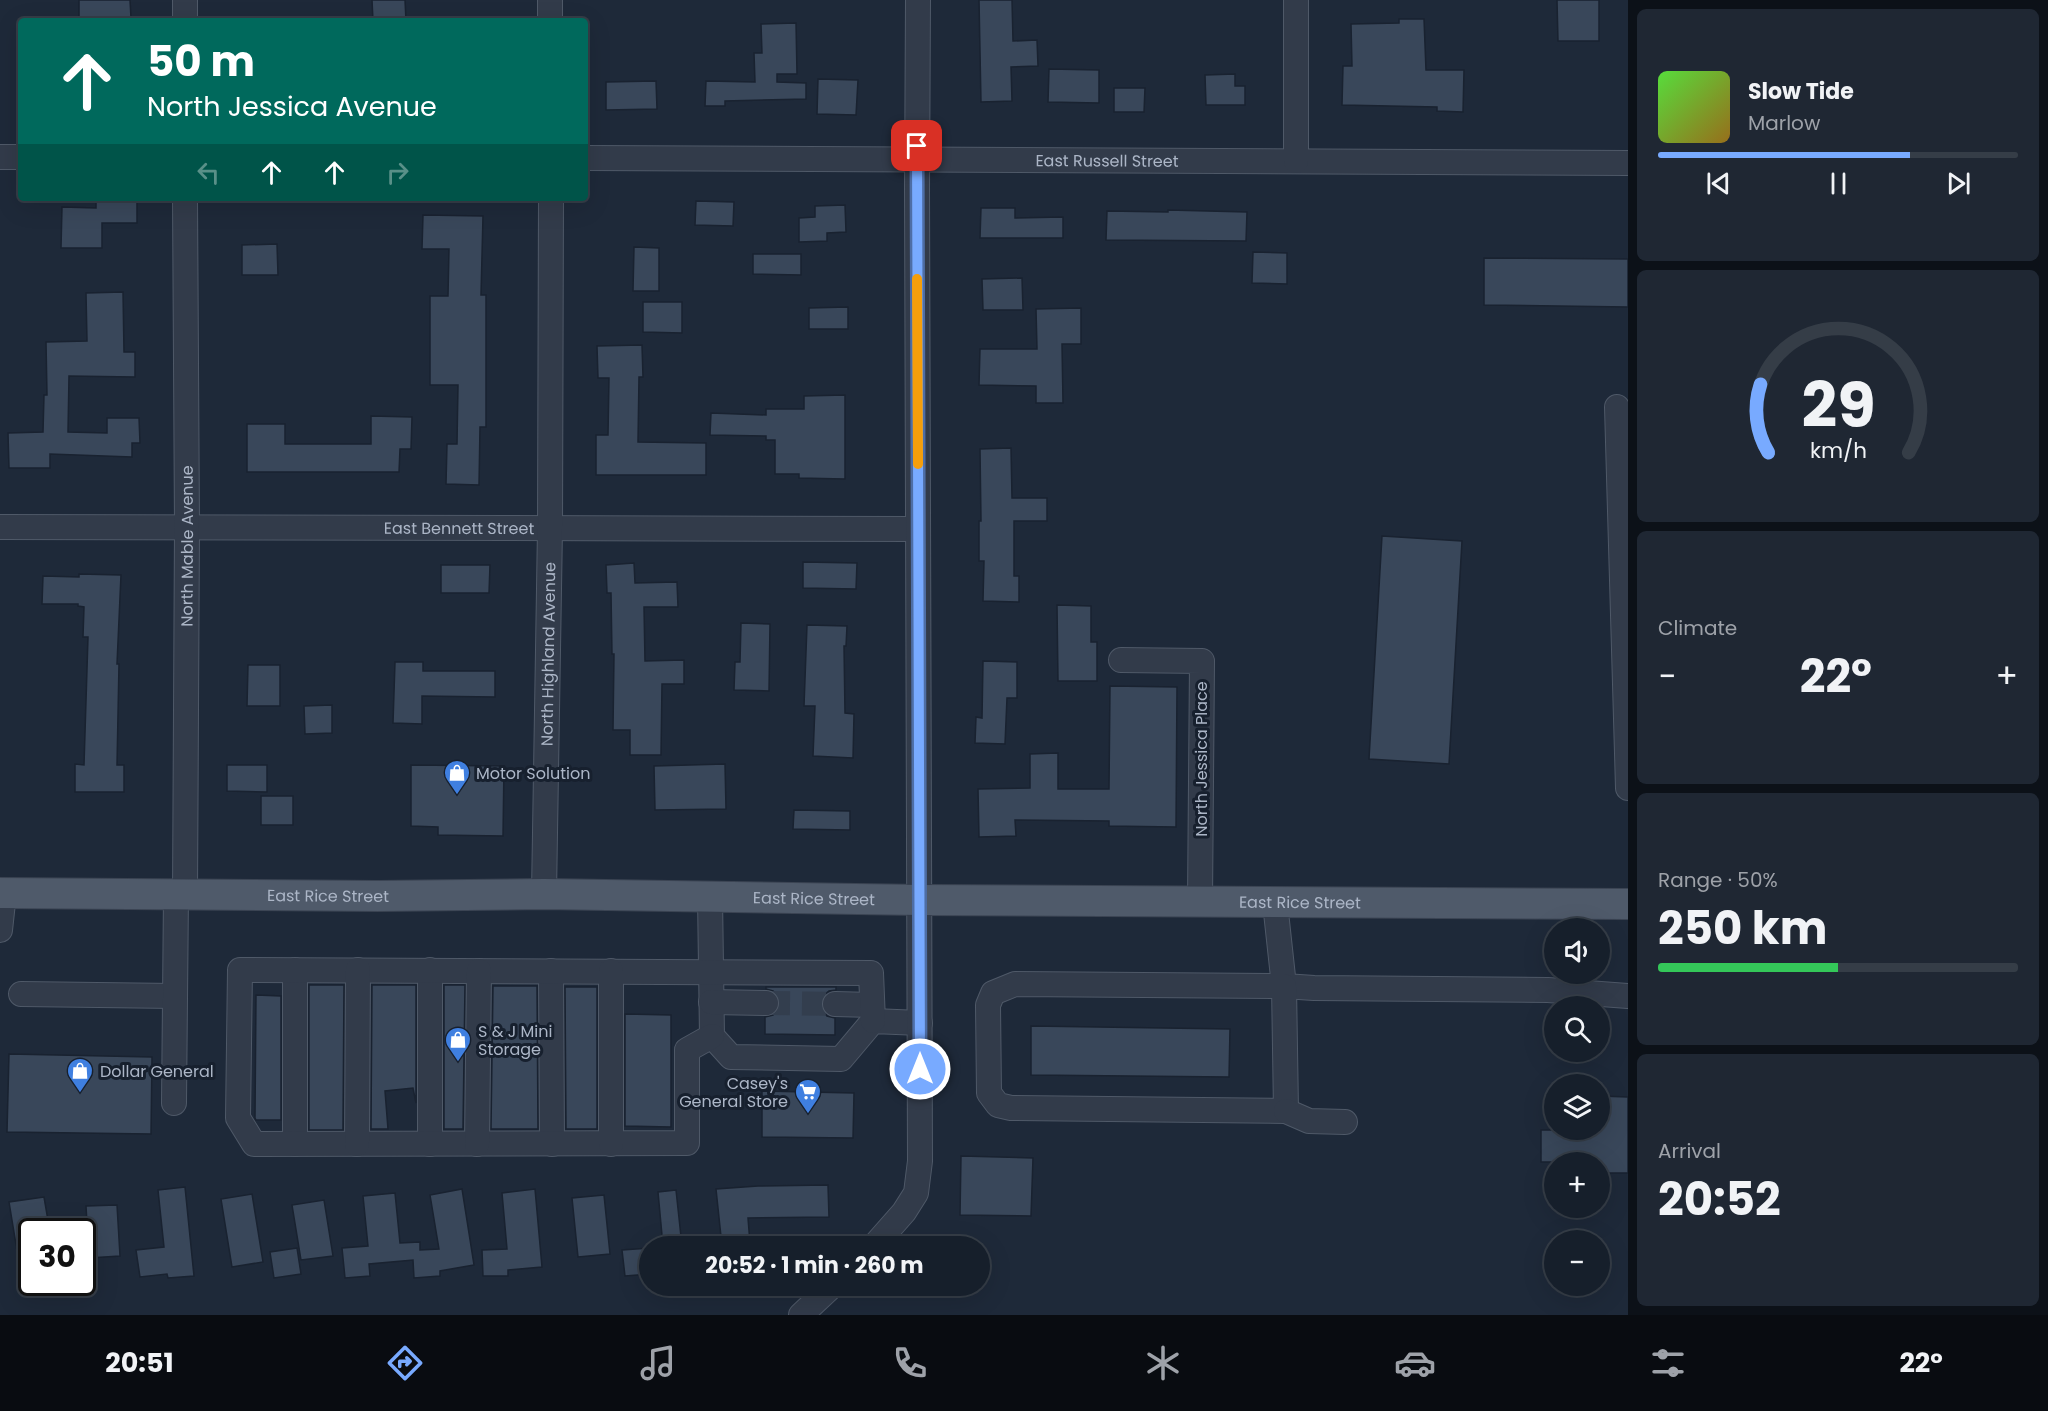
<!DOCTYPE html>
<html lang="en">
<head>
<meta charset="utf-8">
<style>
	body { margin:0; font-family:Poppins,sans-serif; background:#1f2733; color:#f1f3f6; height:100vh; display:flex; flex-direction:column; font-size:22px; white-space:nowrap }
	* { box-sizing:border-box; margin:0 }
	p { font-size:20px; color:#9ea2a9 }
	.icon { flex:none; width:33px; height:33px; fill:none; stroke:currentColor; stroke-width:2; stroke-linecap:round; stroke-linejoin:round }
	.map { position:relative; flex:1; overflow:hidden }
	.sheet { display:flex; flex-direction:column; gap:9px; padding:9px; background:#0c1118; width:420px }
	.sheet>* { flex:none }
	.top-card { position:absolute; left:18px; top:18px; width:570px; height:183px; border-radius:6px; box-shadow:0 6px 24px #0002,0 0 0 2px #353d47; background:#00695c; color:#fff; overflow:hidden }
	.fabs { position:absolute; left:1544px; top:918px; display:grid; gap:12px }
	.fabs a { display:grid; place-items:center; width:66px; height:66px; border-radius:50%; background:#161f2b; box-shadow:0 6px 24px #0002,0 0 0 2px #353d47; font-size:30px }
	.speed { position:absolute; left:18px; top:1218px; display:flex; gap:12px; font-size:30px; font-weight:700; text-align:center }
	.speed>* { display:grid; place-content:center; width:78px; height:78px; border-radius:50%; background:#161f2b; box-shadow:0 6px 24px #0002,0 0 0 2px #353d47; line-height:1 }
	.speed .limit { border:3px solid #111; border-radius:9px; background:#fff; color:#111 }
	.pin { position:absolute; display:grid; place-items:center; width:51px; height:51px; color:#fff; margin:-26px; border-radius:12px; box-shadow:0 3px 9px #0006 }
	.me { position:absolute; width:66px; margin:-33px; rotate:0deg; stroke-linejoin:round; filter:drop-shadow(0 0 4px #0008) }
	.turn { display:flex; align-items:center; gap:21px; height:126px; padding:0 30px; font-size:27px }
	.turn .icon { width:78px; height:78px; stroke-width:2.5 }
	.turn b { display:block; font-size:42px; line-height:51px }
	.lanes { display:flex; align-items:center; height:57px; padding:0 30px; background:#0003; justify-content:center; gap:30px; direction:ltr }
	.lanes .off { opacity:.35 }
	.big { font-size:45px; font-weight:700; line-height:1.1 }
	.sheet .tile { flex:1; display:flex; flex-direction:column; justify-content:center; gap:9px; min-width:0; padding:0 21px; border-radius:9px; background:#1f2733 }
	.sheet .dial { align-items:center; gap:0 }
	.dial svg { height:156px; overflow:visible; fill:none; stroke:#353d47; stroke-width:7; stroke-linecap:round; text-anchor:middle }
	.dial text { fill:#f1f3f6; stroke:none }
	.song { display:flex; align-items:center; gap:18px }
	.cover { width:72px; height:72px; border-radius:9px; background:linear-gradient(135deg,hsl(110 70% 55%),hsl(40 70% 35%)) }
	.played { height:6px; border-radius:3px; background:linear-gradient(90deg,#78aaff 70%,#353d47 70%) }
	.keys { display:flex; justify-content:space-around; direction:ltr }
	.heat { display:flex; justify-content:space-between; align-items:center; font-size:33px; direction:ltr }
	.charge { height:9px; border-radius:4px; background:linear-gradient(90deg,#34c759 50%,#353d47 0) }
	.trip { position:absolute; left:639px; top:1236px; width:351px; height:60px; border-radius:30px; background:#161f2b; box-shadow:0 6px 24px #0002,0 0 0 2px #353d47; font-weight:700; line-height:60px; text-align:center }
	.tab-bar { display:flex; height:96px; justify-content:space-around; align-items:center; background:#090c11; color:#9ea2a9 }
	.tab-bar .icon { width:42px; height:42px }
	.tab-bar .on { color:#78aaff }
	.tab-bar b { font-size:27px; color:#f1f3f6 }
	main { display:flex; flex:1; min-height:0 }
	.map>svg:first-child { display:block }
	.building { fill:#39475a; stroke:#192230; stroke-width:1.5 }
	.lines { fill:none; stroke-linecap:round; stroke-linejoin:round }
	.minor-tunnel { stroke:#333e4e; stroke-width:24; stroke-dasharray:24 12; stroke-linecap:butt }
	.minor-casing { stroke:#4f5968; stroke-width:26 }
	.major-casing { stroke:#3b4453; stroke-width:32 }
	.minor { stroke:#323b4a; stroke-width:24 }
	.major { stroke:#4f5a6a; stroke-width:30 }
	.route-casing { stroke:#4e6ea6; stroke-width:15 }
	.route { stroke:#78aaff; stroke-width:10 }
	.slow { stroke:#f59e0b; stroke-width:10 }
	.labels { text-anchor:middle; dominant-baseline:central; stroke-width:6; stroke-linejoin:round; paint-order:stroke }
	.street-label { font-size:16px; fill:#acb6c7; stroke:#17202e }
	.poi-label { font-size:16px; fill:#acb6c7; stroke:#17202e; text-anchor:start }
</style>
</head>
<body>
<main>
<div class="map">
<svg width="1628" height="1315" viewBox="0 0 1628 1315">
	<rect width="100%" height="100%" fill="#1e2939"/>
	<!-- building -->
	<path class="building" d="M79,0h51l1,18 -52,2z
		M372,0h33l1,21h-33z
		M979,0h33l1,41 24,-1 1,26 -27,1 1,34 -31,1z
		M1557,0h42v41h-41z
		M1399,19h25l2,51h38l-1,42 -26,-1v-4l-95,-2 1,-39h9l-1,-42 48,-1z
		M796,23l1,51h-20v8l29,1v16l-81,2v5h-20l1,-25 49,1 -1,-29h8l-1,-29z
		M1049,69l50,1v33l-51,-1z
		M1235,74v12h10v19h-39l-1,-30z
		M818,79l40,1 -2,35 -39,-1z
		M656,81l1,28 -51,1v-28z
		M1114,88h31l-1,24h-30z
		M96,199h41v24h-35v25h-41l1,-41 34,1z
		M696,201l38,1 -1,24 -38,-1z
		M845,205l1,27 -19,1v8l-28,1v-24l16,-1v-11z
		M981,208h34v10l48,-1v21h-83z
		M1168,210l79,2 -1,29 -140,-1 1,-29 61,1z
		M423,215l60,1 -2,79h5v132h-6l-1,58 -33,-1 1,-40h10l1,-59h-28v-89h18l1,-47h-27z
		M277,244l1,31h-36v-30z
		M634,247l25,1v43h-26z
		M1253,252l34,1v31l-35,-1z
		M753,254h48v21l-48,-1z
		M1484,258l144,1v48l-144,-2z
		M1022,278l1,32h-40l-1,-31z
		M123,292l1,60h11v25l-66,-1 -1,56 39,1v-15h32l1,25h-8v14l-82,-3v14h-41l-1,-35 35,-1 1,-37h3l-1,-53 41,-1 -1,-48z
		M643,302h39v31l-39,-1z
		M848,307v22h-39v-21z
		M1081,308v36h-19l1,59h-27v-17l-57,-1 1,-36h57l-1,-40z
		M642,345l1,32h-4l-1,65 68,1v32h-110v-40h12l1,-57h-11l-1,-32z
		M845,395v84l-46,-1v-4h-24v-34h-9v-4l-56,-1 1,-22 55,2v-6h38v-13z
		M371,416l41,1 -1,32h-11l-1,23h-152v-48h38v20h86z
		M1011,448l1,50h35v23h-33v55h5v26l-36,-1 1,-40h-5v-40h2l-1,-72z
		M1382,536l80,5 -13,223 -80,-5z
		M803,562l54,1 -1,26 -53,-1z
		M634,563l1,20 42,-1 1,25h-34l1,54 39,-1v24h-22l-1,71h-31v-25h-17l1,-76h-2l-1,-61h-4l-1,-28z
		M441,565h49l-1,28h-48z
		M79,574l42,1 -4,89h2l-2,101h7v27h-49v-28l9,1 4,-128h-5l1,-30 -6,-1v-2h-36l1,-28 36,1z
		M1057,605l34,1v36h6v39h-39z
		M741,623l29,1 -1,67 -35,-1 1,-28h5z
		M807,625l40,1 -1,20h-2l1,67 9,1 -1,44 -40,-2 2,-50h-11z
		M983,661l34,1v36h-10l-2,46 -30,-1 1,-26 6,1z
		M395,662h28v9h72v26l-73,-1v28l-29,-1z
		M248,665h32v41h-33z
		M1110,686l67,1 -1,140 -67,-1v-5l-94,-1 1,16 -37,1 -1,-48 52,-1v-34l28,-1v36h51z
		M332,705v28l-27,1 -1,-28z
		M725,764l1,45 -71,1 -1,-44z
		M227,765h40v27l-40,-1z
		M411,765l93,1 -1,70 -65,-1v-8l-27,-1z
		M261,796h32v29h-32z
		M794,810l56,1v19l-57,-1z
		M309,985h35l-1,145h-34z
		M372,985h44v118l-3,-15 -28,3 3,38h-17z
		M444,985h21l-2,144h-19z
		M493,986h44l1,143h-47z
		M565,987h32v142h-31z
		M766,987h70v3l-7,1 -6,5 -2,8 2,7 4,5 8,2v17l-70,-1v-17l8,-2 5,-5 2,-6 -2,-8 -5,-5 -7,-2z
		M256,995l25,1v124h-25l-1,-2z
		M625,1014l46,1v112l-46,-1z
		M1031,1026l199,3 -1,48 -198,-2z
		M9,1054l143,3 -1,77 -144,-2z
		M762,1091l92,2 -1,45 -91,-1z
		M1599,1096l29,1v76h-29v-11h-58v-32h58z
		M961,1156l72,2 -2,58 -71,-1z
		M828,1185l1,32 -81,1 2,25 -28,3 -6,-57 42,-3z
		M185,1187l9,89 -26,2 -1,-4 -27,3 -4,-27 28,-3 -6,-57z
		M462,1189l12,76 -34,6v5l-26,2 -1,-18 -44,4 1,12 -25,2 -3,-30 26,-2 -5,-50 32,-3 5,50 20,-1v8l19,-1 -9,-54z
		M535,1189l7,78 -34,3v6h-25l-1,-26 25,-1 -5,-56z
		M676,1190l6,56h-19l-5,-54z
		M252,1194l11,68 -31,5 -11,-68z
		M604,1195l6,59 -32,3 -6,-59z
		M44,1197l6,35h-18v42l-11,1 -12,-73z
		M324,1200l9,56 -32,4 -9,-55z
		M117,1205l3,51 -31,2 -3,-52z
		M297,1248l4,26 -27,4 -4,-26z
		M650,1248v26l-25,2 -3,-26z"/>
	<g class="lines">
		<!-- minor-tunnel -->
		<path class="minor-tunnel" d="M766,1003l69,1"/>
		<defs>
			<g id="minor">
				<path d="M185,21v-21"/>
				<path d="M550,21v-21"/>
				<path d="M0,157h21"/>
				<path id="s1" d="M585,158l1043,5"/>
				<path d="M1296,161v-161"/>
				<path d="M1617,407l11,381"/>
				<path id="s2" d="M0,527l918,2"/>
				<path d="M1121,660l81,1 -2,241"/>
				<path id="s3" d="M185,894l2,-367 -2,-329"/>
				<path id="s4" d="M544,894l6,-366 1,-330"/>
				<path d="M710,897l2,139 19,21 110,2 32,-38 47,2"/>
				<path d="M1275,903l9,83 30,2 234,2 80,6"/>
				<path d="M0,930l4,-37"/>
				<path d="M295,970v174"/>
				<path d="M430,970v174"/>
				<path d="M551,971l1,173"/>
				<path d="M1015,984l269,2 2,125 -275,-3 -13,-3 -9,-12 -1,-88 5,-12z"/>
				<path d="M21,994l154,2"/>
				<path d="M711,1002l55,1"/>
				<path d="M835,1004l37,1"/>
				<path d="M712,1036l-25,14v93l-433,1 -16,-26 2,-148 631,3 2,48"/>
				<path d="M174,1103l2,-209"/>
				<path d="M1286,1111l23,10 36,1"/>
				<path d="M357,1144l1,-174"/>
				<path d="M477,1144l2,-173"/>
				<path d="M611,1144v-173"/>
				<path d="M874,1246l30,-34 12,-19 4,-32 -3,-972 1,-189"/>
				<path d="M801,1315l31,-29"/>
			</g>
			<g id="major">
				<path id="s5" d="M0,893l378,3 166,-2 376,6 708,4"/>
			</g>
		</defs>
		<!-- minor casing -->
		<use href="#minor" class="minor-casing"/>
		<!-- major casing -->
		<use href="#major" class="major-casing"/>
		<!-- minor -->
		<use href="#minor" class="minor"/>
		<!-- major -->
		<use href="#major" class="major"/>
	</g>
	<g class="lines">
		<defs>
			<path id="route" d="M917,146l3,923"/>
		</defs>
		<!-- route casing -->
		<use href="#route" class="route-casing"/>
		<!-- route -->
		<use href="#route" class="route"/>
		<!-- slow -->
		<path class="slow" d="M917,279l1,185"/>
	</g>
	<!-- icons -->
	<defs>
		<symbol id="shop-pin" viewBox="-11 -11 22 30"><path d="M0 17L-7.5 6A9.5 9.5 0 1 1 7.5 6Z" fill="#3f7fe0" stroke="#17202e"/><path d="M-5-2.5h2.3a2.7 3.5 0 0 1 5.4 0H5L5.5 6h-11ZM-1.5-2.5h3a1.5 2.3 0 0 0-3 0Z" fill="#fff"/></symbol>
		<symbol id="supermarket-pin" viewBox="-11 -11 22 30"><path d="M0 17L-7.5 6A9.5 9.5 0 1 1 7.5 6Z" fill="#3f7fe0" stroke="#17202e"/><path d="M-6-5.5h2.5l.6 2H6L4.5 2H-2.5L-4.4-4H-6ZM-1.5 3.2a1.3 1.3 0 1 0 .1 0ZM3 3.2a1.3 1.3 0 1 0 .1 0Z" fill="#fff"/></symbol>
	</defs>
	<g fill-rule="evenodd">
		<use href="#shop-pin" x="442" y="758" width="30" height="40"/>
		<use href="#shop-pin" x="443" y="1025" width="30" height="40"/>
		<use href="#shop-pin" x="65" y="1056" width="30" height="40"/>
		<use href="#supermarket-pin" x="793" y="1077" width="30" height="40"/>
	</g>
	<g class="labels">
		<!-- street labels -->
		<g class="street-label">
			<text stroke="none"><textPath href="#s1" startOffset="522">East Russell Street</textPath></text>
			<text stroke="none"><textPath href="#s2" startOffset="459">East Bennett Street</textPath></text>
			<text stroke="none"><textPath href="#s3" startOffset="348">North Mable Avenue</textPath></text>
			<text stroke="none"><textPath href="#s4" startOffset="240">North Highland Avenue</textPath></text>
			<text transform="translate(1201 759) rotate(-90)">North Jessica Place</text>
			<text stroke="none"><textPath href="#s5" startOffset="328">East Rice Street</textPath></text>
			<text stroke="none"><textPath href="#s5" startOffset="814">East Rice Street</textPath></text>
			<text stroke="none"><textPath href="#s5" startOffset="1300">East Rice Street</textPath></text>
		</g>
		<!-- poi labels -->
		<g class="poi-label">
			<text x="476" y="773">Motor Solution</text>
			<text x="478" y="1031">S &amp; J Mini<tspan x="478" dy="18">Storage</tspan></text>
			<text x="100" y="1071">Dollar General</text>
			<text x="788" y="1083" text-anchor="end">Casey's<tspan x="788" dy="18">General Store</tspan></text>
		</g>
	</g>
</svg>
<div class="fabs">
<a><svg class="icon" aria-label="sound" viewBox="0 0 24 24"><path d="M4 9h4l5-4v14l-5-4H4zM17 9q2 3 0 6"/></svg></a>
<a><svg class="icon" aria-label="search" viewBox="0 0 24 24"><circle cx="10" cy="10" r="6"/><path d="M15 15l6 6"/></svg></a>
<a><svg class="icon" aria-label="layers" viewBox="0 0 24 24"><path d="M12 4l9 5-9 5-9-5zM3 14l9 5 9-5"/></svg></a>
<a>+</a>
<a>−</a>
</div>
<div class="speed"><div class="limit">30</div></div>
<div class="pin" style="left:917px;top:146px;background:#d93025"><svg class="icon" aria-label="arrive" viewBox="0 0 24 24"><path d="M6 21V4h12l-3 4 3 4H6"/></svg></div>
<svg class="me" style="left:920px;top:1069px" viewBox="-20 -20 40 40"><circle r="17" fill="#78aaff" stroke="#fff" stroke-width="3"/><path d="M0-11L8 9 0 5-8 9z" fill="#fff"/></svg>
<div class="trip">20:52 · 1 min · 260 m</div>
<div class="top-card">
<div class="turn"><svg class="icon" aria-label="ahead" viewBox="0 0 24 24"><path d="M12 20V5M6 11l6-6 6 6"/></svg><div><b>50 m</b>North Jessica Avenue</div></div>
<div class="lanes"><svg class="icon off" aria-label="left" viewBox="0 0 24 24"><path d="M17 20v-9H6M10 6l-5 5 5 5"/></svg><svg class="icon" aria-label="ahead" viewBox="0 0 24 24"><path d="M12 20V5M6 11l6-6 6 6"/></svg><svg class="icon" aria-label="ahead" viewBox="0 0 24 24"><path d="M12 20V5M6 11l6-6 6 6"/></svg><svg class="icon off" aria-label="right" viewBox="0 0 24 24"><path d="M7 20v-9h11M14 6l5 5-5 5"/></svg></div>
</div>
</div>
<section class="sheet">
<div class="tile">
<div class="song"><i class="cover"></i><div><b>Slow Tide</b><p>Marlow</p></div></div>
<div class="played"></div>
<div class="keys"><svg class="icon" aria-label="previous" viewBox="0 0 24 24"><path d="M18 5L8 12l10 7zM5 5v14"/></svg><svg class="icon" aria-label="pause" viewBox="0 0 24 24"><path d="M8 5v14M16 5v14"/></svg><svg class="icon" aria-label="next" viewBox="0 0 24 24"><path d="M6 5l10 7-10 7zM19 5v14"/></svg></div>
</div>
<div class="tile dial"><svg viewBox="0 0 100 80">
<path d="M14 69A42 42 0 1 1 86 69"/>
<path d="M14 69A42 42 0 0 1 10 34" stroke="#78aaff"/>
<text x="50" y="56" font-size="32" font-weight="700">29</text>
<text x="50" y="72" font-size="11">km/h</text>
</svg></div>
<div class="tile"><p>Climate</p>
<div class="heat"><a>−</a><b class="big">22°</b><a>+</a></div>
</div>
<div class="tile"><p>Range · 50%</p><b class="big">250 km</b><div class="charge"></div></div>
<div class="tile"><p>Arrival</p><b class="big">20:52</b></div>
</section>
</main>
<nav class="tab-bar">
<b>20:51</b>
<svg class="icon on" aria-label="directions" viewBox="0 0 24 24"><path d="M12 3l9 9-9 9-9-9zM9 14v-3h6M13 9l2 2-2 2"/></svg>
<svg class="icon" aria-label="music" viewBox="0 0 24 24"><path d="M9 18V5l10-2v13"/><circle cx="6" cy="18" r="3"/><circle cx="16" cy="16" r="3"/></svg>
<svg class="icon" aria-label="phone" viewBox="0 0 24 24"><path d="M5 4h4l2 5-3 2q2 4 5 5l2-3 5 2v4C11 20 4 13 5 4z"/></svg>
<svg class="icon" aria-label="climate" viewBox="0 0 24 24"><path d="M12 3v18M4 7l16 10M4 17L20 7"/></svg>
<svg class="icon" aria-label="car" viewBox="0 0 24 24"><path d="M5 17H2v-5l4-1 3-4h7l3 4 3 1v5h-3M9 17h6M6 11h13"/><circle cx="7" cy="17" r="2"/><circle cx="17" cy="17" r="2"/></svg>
<svg class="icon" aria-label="filters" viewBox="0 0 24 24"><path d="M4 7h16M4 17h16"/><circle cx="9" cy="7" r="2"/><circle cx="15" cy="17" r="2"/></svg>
<b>22°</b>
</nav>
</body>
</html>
